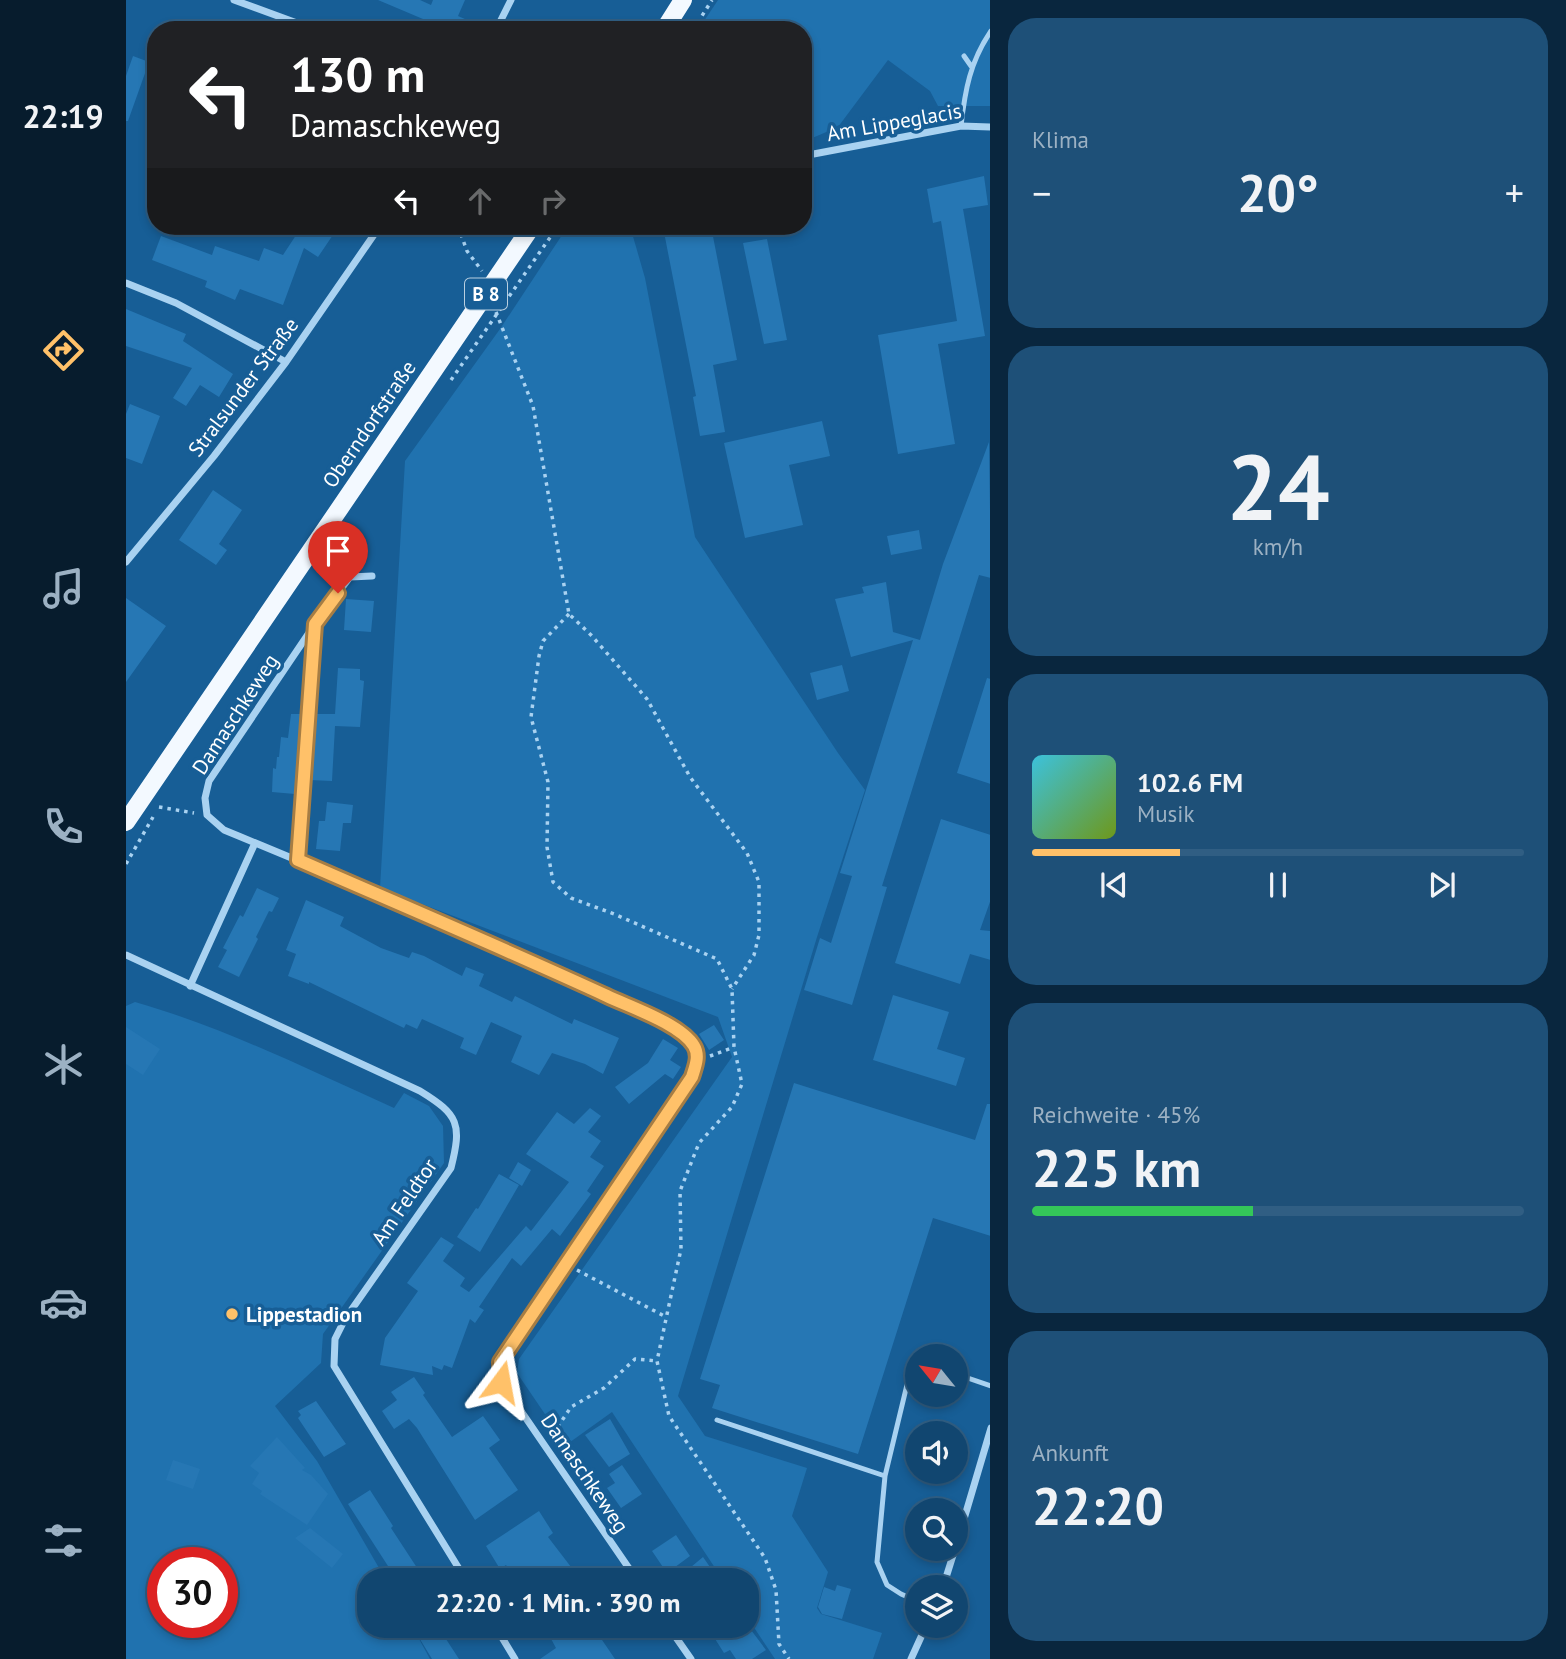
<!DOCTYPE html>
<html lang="de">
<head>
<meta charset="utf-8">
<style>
	body { margin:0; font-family:"PT Sans",sans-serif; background:#1e5078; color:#f1f3f6; height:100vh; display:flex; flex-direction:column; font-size:26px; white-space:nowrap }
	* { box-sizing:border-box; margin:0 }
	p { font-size:23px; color:#9cb1c3 }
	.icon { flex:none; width:38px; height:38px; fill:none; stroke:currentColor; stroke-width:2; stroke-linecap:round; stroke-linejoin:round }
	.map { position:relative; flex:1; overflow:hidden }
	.sheet { display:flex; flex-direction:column; gap:18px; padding:18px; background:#09263e; width:576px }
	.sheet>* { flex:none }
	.top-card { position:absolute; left:21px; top:21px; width:665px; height:214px; border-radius:28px; box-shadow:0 4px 10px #0003,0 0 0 2px #305e83; background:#202124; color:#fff; overflow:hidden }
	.needle { width:46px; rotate:300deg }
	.fabs { position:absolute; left:779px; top:1344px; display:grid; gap:14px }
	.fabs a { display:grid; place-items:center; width:63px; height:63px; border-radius:50%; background:#114670; box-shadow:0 4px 10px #0003,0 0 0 2px #305e83; font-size:35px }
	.speed { position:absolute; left:21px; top:1547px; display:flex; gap:14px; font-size:35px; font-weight:700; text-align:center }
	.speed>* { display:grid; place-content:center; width:91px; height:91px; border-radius:50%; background:#114670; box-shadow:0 4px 10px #0003,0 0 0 2px #305e83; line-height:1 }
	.speed .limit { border:10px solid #d22; background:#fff; color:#111 }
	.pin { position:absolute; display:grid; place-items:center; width:60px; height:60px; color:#fff; margin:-72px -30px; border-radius:50% 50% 50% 0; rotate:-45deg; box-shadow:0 0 7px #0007 }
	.pin .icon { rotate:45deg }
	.me { position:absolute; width:77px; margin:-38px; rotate:13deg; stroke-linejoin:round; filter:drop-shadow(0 0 5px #0008) }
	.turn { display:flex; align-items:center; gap:24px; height:147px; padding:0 28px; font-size:32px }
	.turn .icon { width:91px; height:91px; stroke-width:2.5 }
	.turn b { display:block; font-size:49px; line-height:60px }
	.lanes { display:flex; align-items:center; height:66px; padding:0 28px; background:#0003; justify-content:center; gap:35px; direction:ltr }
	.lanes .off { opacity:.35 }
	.big { font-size:52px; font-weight:600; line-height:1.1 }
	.sheet .tile { flex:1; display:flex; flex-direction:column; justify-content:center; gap:10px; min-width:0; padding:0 24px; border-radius:28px; background:#1e5078 }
	.sheet .dial { align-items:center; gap:0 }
	.dial b { font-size:91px; line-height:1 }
	.song { display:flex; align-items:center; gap:21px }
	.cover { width:84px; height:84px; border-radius:10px; background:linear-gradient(135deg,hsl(190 70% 55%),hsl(80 70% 35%)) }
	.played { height:7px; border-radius:4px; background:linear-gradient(90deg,#ffc169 30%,#305e83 30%) }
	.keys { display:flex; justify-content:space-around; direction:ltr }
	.heat { display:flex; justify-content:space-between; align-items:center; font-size:38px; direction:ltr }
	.charge { height:10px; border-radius:5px; background:linear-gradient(90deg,#34c759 45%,#305e83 0) }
	.trip { position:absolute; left:231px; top:1568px; width:402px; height:70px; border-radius:28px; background:#114670; box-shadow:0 4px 10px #0003,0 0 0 2px #305e83; font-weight:600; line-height:70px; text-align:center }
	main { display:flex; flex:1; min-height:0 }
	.dock { display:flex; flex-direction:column; width:126px; justify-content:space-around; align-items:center; background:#071c2d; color:#9cb1c3 }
	.dock .icon { width:49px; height:49px }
	.dock .current { color:#ffc169 }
	.dock b { font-size:32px; color:#f1f3f6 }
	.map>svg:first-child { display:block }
	.green { fill:#2072af; fill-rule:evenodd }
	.building { fill:#2677b4 }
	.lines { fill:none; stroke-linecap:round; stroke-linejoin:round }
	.path { stroke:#a9d2f1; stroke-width:3.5; stroke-dasharray:3.5 5; stroke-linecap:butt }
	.service { stroke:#a9d2f1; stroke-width:5 }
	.minor { stroke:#a9d2f1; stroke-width:7 }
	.primary { stroke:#f3f9ff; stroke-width:18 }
	.route-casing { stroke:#a67d44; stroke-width:18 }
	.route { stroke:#ffc169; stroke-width:12 }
	.poi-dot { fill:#ffc169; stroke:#175e96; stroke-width:2.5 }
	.labels { text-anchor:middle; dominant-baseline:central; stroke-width:7; stroke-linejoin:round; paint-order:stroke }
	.shield { fill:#175e96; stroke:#b9cfe0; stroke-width:2 }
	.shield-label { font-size:19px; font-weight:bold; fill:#fff }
	.street-label { font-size:21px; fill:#fff; stroke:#175e96 }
	.poi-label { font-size:21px; font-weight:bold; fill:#fff; stroke:#175e96; text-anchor:start }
</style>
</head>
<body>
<main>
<nav class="dock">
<b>22:19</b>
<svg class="icon current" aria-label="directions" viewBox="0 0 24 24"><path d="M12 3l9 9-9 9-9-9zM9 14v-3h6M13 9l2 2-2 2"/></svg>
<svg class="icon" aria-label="music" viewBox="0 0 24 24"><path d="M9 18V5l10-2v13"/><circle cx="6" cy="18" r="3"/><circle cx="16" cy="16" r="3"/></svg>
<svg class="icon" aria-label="phone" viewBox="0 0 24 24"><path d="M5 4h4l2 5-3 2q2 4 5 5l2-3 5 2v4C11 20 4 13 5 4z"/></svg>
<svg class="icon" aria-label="climate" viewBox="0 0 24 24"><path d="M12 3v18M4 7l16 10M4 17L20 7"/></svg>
<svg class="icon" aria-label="car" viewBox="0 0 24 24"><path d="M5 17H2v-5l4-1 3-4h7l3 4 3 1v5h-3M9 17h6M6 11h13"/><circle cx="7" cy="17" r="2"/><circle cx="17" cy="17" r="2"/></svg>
<svg class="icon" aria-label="filters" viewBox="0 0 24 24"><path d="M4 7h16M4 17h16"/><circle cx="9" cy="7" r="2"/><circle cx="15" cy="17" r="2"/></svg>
</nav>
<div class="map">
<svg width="865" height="1659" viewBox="0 0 865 1659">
	<rect width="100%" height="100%" fill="#175e96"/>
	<!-- green -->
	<path class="green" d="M592,0h272v106h-52l-8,-15 -42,-31 -50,67 -35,15v-112h-105z
		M442,226h62l15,52 50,259 143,216 27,37 -48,147 -139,459 27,40 102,32 -15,48 36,56 -11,36 4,6 61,19 -9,26h-98l-28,-42v-37h-24l-111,-168 -46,33 -49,-72 2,-14 213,-302 -14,-40 -338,-129 25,-427 95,-132z
		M9,1002c91,26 174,68 259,106l10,-15 25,13 14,20 1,37 -121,171 -2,29 -46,43 42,55 69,119h-17v46h43l18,33h-304v-653zM37,1563h59v59h-59z"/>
	<!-- building -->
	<path class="building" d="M252,0h42l11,5 2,-5h32l-7,16 32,14h-41z
		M7,56l16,6 -21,59h-2v-45z
		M858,176l4,29 -25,4 22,127 -47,8 17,100 -57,10 -20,-119 79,-14 -16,-100 -8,2 -6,-34z
		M176,226h37l-21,31 -14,-9 -21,57 -43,-16 -5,11 -30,-13 2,-6 -55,-21 9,-24 51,19 3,-9 44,15 5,-13 19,7z
		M546,226h39l26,134 -24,5 12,67 -25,4 -7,-39 3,-1 -33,-169z
		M641,239l20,101 -23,4 -21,-101z
		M0,309l60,25 -3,7 50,33 -14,23 -19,-12 -14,21 -13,-8 19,-30 -66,-22z
		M4,404l30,12 -18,48 -16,-6v-44z
		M696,421l8,35 -41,9 14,60 -58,13 -21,-95z
		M863,442l2,136 -12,-3 -97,311 5,1 -35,118 -48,-15 16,-52 11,5 21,-67 -12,-3 73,-233 -62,17 -16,-58 29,-6 -2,-6 24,-5 7,50 27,8 23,-76z
		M87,490l29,20 -23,34 8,6 -11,15 -37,-25z
		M793,530l3,19 -31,6 -4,-19z
		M0,598l40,28 -40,56z
		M220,599l28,2 -3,31 -27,-2z
		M716,665l7,26 -32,9 -7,-27z
		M212,668l22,1v11l4,1 -4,46 -25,-1 -3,55 -22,-1 5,-66h20z
		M861,678l4,1v105l-34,-11z
		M165,714h11l-7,80 -23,-2 1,-24 3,1 1,-12h2l2,-20 7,1z
		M201,802l26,3 -2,18h-8l-3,28 -24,-2 3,-28h6z
		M815,819l50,16v64l-11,31 11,1v29l-21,-6 -10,30 -65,-21z
		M131,888l22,10 -7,14 -3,-1 -13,26 2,2 -19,38 -21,-10 9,-17 -4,-2 17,-33 3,2z
		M180,900l38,17 -4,9 41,22 28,10 3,-6 12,4 38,20 4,-9 18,7 -5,12 33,16 3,-6 57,28 2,-5 45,19 -16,36 -18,-10 -33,-11 -13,22 -28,-13 11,-26 -31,-14 -15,33 -16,-7 4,-10 -42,-19 -5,10 -11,-5 -2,4 -95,-46v2l-21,-8 8,-22 -10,-4z
		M767,995l56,17 -12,37 28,9 -9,28 -83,-26z
		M588,1025l10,15 -15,10 -10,-16z
		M0,1027l34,22 -17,26 -17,-11z
		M537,1039l15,9 -8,12 11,7 -8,12 -8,-5 -36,30 -14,-17 33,-24z
		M668,1083l181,57 12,-36h4v132l-58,-18 -75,236 -146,-46 8,-23 -20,-6z
		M464,1108l11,8 -13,16 13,9 -11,16 14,9 -17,25 4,3 -31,42 -8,-7 -31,37 -9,-8 -33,49 5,3 -9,13 -5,-4 -18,49 -8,-3 -2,5 -10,-4 1,9 -53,-10 5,-27 33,-47 -11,-8 34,-46 13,8 -11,16 22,17 -5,8 9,6 57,-66 5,5 38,-49 -43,-28 31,-42 17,12z
		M392,1162l13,8 -9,16 -13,-8z
		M373,1174l20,11 -39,67 -23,-15 19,-29 2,1z
		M288,1377l11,16 -2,2 29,42 31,-21 17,24 -11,8 29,42 -43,30 -58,-92 -8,-9 -15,10 -12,-18 15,-11 -6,-8z
		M190,1401l30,43 -22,13 -26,-39 3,-3 -3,-4z
		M484,1419l20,35 -21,13 -24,-32z
		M151,1437l28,31 -3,2 9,5 17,19 -21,31 -47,-31 2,-3 -10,-7 7,-11 -9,-7z
		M47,1460l27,9 -7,20 -27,-9z
		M496,1465l20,29 -21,14 -14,-20 8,-5 -6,-9z
		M244,1490l23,36 -2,2 34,52h-28l-49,-76z
		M413,1511l14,22 -5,4 33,43h-65l-10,-15 -6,4 -14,-23z
		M184,1528l33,26 -11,14 -37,-30z
		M550,1535l14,21 -23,17 -15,-22z
		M577,1557l16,23h-17l-11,-13z
		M711,1585l14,4 -9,30 -20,-5 -4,-7 6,-20 11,4z
		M286,1626h30l7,10 -3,3 13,20h-27z
		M418,1626h75l-19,11 15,22h-75l16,-11z
		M592,1626h30l18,24 -14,9h-16l-6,-9 -6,3 -14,-22z"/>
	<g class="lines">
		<!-- path -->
		<path class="path" d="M567,30l19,-30
			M332,226l9,25 15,20
			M370,312l37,94 36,208 22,21 56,64 43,78 57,76 12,29v53l-5,20 -22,34
			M325,380l107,-154
			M443,614l-26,27 -4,15 -8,61 17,65 -1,65 6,35 18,16 43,16 103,45 15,30 2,58 8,37 -10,23 -33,36 -19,48 1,58 -24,112 12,55 96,142 11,32 3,54 10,15
			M33,807l35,6
			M0,864l27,-47
			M584,1056l24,-9
			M451,1270l89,47
			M427,1434l18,-27 33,-19 31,-29 22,2"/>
		<!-- service -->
		<path class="service" d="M838,56l7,10
			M835,126c4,-36 9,-64 30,-95
			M791,1362l-5,2 -27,112 -8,86 10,23 14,9 16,7
			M830,1374l35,12
			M591,1420l168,56"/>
		<!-- minor -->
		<path class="minor" d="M108,0l82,30
			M370,30l15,-30
			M677,156l158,-30 30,1
			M0,283l50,20 110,59
			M0,562l88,-106 72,-94 94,-136
			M246,576l-22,1 -35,47 -106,157 -4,17 2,17 17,15c129,53 258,108 384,167 23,10 74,28 86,50 6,10 1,20 -2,30l-192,285 1,20 136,198
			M172,860l17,-235
			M0,955l294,136c39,24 42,33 31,77l-106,151 -10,20 -1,27 132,214
			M64,986l65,-143
			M830,1546l35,-118
			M817,1587l12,-38
			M369,1626l20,33
			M542,1626l23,33
			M785,1659l15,-33"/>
		<!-- primary -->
		<path class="primary" d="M538,30l19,-30
			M0,822l406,-596"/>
	</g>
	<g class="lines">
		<defs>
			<path id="route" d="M212,593l-23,31 -17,236c103,45 207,89 309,136 23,11 74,28 87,50 6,10 1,21 -2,31l-192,285 1,20"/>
		</defs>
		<!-- route casing -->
		<use href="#route" class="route-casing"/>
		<!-- route -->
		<use href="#route" class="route"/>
	</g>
	<!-- markers -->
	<circle class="poi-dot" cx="106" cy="1314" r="7"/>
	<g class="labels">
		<!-- shield labels -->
		<rect class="shield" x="339" y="278.5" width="42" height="31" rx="5"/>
		<g class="shield-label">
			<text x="360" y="294">B 8</text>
		</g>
		<!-- street labels -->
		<g class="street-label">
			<text transform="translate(768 122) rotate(-10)">Am Lippeglacis</text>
			<text transform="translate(117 387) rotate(-53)">Stralsunder Straße</text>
			<text transform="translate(243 424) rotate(-56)">Oberndorfstraße</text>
			<text transform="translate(109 714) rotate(-57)">Damaschkeweg</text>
			<text transform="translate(278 1202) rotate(-56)">Am Feldtor</text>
			<text transform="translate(459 1473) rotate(56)">Damaschkeweg</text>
		</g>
		<!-- poi labels -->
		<g class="poi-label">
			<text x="120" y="1314">Lippestadion</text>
		</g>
	</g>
</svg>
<div class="fabs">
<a><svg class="needle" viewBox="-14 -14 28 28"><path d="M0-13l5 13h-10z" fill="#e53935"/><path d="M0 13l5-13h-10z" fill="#9cb1c3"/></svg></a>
<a><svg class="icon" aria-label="sound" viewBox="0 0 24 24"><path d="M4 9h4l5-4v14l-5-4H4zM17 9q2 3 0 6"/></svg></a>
<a><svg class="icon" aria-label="search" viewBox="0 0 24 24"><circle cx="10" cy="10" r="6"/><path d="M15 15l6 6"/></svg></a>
<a><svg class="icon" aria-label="layers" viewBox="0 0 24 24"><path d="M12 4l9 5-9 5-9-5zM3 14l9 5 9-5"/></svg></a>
</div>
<div class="speed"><div class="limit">30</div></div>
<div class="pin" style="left:212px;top:593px;background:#d93025"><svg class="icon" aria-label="arrive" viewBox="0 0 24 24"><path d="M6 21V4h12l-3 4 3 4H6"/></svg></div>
<svg class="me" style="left:375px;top:1382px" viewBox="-20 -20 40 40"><path d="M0-17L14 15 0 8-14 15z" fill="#ffc169" stroke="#fff" stroke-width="4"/></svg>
<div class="trip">22:20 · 1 Min. · 390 m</div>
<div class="top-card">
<div class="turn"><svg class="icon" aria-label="left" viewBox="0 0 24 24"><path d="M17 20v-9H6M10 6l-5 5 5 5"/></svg><div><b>130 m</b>Damaschkeweg</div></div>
<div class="lanes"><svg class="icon" aria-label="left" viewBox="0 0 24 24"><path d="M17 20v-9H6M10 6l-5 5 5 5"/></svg><svg class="icon off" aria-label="ahead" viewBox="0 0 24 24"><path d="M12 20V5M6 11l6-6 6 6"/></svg><svg class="icon off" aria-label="right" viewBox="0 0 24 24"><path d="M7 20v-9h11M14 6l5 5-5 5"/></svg></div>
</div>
</div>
<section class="sheet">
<div class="tile"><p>Klima</p>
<div class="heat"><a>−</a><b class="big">20°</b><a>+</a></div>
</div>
<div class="tile dial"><b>24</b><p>km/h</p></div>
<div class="tile">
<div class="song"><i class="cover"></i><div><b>102.6 FM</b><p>Musik</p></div></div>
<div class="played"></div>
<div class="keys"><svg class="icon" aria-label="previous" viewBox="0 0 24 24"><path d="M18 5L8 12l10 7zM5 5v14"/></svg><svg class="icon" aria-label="pause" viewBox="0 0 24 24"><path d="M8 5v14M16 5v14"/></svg><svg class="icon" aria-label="next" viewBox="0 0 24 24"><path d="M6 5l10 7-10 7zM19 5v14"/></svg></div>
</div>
<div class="tile"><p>Reichweite · 45%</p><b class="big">225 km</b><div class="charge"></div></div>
<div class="tile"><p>Ankunft</p><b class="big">22:20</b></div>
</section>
</main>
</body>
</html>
